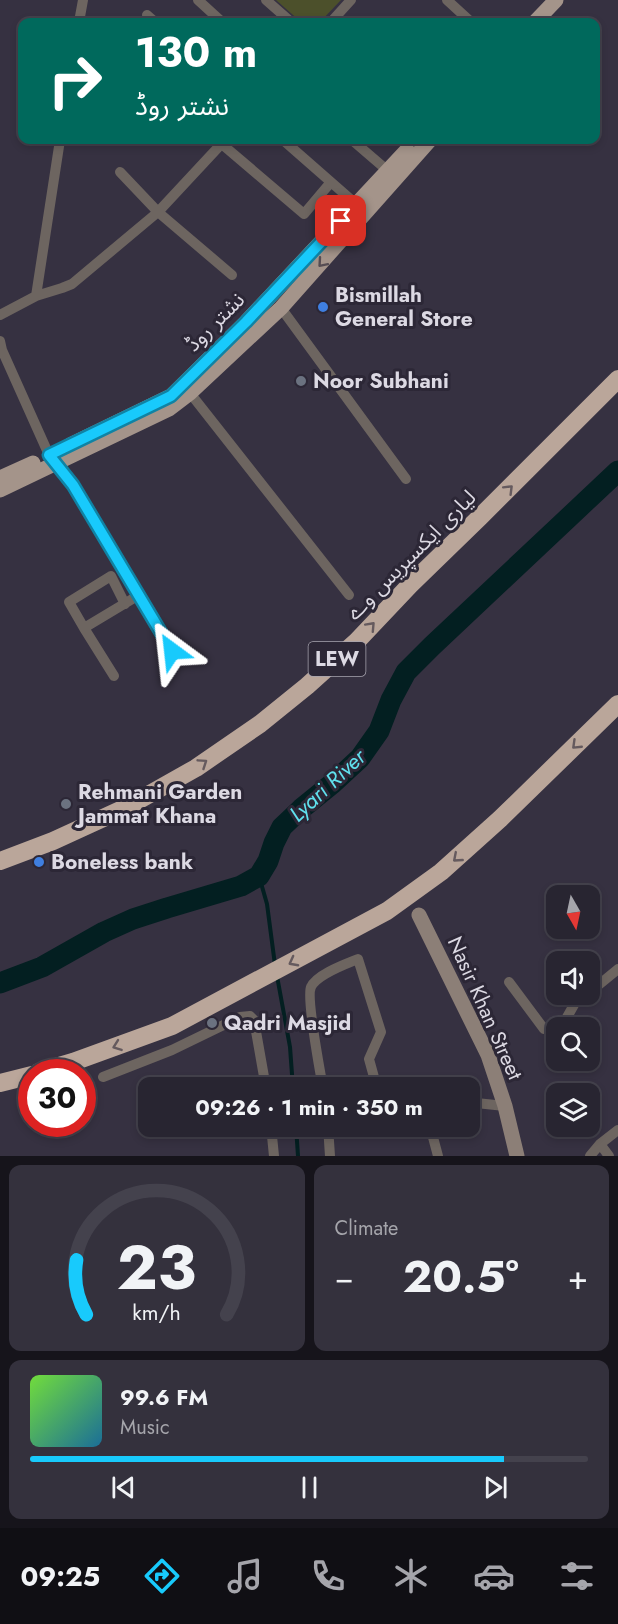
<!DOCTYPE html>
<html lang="en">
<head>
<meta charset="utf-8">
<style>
	body { margin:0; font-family:Jost,"Noto Sans Arabic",sans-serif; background:#34313d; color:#f1f3f6; height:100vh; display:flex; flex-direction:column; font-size:22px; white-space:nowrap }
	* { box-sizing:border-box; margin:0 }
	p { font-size:20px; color:#a5a5ab }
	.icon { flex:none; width:33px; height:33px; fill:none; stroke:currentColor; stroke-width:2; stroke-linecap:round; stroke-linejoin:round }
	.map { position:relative; height:1156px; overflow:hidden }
	.panel { display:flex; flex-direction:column; gap:9px; padding:9px; background:#16141b; flex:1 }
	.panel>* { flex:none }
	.top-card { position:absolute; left:18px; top:18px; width:582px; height:126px; border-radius:12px; box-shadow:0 3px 9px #0003,0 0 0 2px #44424d; background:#00695c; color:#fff; overflow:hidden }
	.needle { width:39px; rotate:171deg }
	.buttons { position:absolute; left:546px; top:885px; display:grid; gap:12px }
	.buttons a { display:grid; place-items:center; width:54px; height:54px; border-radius:12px; background:#282531; box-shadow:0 3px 9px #0003,0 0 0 2px #44424d; font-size:30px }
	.speed { position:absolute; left:18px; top:1059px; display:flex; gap:12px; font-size:30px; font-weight:700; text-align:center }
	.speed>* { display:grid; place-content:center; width:78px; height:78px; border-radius:50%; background:#282531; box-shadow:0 3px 9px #0003,0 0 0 2px #44424d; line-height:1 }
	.speed .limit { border:9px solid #d22; background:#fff; color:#111 }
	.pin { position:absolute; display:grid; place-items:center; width:51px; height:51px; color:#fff; margin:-26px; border-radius:12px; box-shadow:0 3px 9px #0006 }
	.me { position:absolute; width:66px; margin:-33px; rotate:330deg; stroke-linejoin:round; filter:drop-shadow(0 0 4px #0008) }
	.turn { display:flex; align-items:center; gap:21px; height:126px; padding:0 18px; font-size:27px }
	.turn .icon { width:78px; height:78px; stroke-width:2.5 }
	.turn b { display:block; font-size:42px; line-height:51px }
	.big { font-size:45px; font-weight:700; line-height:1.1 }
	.panel .tile { flex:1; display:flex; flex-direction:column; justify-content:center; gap:9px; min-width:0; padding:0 21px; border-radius:12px; background:#34313d }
	.panel .dial { align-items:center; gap:0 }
	.dial svg { height:156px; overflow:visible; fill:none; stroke:#44424d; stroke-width:7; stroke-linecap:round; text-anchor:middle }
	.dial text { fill:#f1f3f6; stroke:none }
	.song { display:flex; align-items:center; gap:18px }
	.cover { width:72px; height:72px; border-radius:9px; background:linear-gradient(135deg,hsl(100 70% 55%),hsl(200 70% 35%)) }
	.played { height:6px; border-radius:3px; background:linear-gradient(90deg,#18cafc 85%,#44424d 85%) }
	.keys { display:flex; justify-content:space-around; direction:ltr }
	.heat { display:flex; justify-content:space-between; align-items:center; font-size:33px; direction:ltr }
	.panel .tiles { flex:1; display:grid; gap:9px; grid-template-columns:1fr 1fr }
	.tile:last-child { grid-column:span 2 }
	.trip { position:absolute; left:138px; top:1077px; width:342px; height:60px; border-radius:12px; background:#282531; box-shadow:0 3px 9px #0003,0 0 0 2px #44424d; font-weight:700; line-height:60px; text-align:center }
	.tabs { display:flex; height:96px; justify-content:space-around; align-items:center; background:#100f14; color:#a5a5ab }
	.tabs .icon { width:42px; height:42px }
	.tabs .on { color:#18cafc }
	.tabs b { font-size:27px; color:#f1f3f6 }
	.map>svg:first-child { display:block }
	.green { fill:#4c502b }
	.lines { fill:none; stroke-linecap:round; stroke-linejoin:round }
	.stream { stroke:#031f21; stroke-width:4 }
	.river { stroke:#031f21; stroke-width:21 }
	.street { stroke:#6d6560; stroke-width:10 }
	.secondary { stroke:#8c7f77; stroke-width:15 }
	.primary { stroke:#a4948a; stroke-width:15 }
	.highway { stroke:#baa69a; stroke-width:18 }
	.oneway { stroke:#564d53 }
	.oneway2 { stroke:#655a5e }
	.route-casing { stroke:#1083a4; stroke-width:15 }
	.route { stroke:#18cafc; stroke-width:10 }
	.shop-dot { fill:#3f7fe0; stroke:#2c2736; stroke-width:2 }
	.worship-dot { fill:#6b7280; stroke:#2c2736; stroke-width:2 }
	.labels { text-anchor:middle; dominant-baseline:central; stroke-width:6; stroke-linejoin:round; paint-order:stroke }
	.shield { fill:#2c2736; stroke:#a7a4af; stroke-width:1.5 }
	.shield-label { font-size:20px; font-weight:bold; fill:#dcd9e3 }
	.poi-label { font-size:21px; font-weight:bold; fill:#dcd9e3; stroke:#2c2736; text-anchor:start }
	.street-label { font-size:21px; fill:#dcd9e3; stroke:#2c2736 }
	.water-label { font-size:22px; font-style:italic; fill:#60e1ee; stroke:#2c2736 }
</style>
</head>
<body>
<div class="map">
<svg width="618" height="1156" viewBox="0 0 618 1156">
	<rect width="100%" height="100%" fill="#363141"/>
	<!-- green -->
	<path class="green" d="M276,0h65l-21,22h-19z"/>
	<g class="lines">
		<!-- stream -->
		<path class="stream" d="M259,876l8,28 8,61
			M277,976l13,71 3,41
			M296,1126l2,30"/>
		<!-- river -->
		<path class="river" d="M0,983l42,-16 62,-35 29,-13 34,-11 74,-22 18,-10 9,-15 6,-18 8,-16 19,-18 32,-26 27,-25 19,-27 12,-31 15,-28 26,-26 186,-175"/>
		<!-- street -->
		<path class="street" d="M198,0l24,22
			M266,0l25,22
			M447,0l24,22
			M147,15l8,7
			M79,22l4,-22
			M331,22l20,-22
			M217,140l87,74 27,-32
			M283,140l73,64
			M352,140l36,31
			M120,172l38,40 74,63
			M36,296l24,-156
			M281,308l125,171
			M0,315l36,-19 26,-8 10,-4 86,-72 67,-72
			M0,341l2,9 47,105 24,30 99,166
			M190,393l159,202
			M125,604l-14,-28 -42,26 15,26 55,-33
			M84,628l30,48
			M509,982l35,47 22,-10 9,-16 11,-9
			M590,992l28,-23
			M103,1077l69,-27 68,-33 10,-1 4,4 12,68
			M323,1088c-3,-17 -17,-91 -12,-101 6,-13 35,-23 47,-28l23,73 -12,27 8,29
			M470,1105l6,-2 29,3
			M271,1126l3,30
			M328,1126l2,30
			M430,1126l8,30
			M600,1144l9,12
			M590,1156l10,-12 18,-14"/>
		<!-- secondary -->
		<path class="secondary" d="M419,915l69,140 17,51 12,50"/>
		<!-- primary -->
		<path class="primary" d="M535,22l21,-22
			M70,445l101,-49 75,-74 161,-172
			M0,478l33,-15
			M0,490l169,-81 21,-16 91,-85 149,-168"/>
		<!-- highway -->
		<path class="highway" d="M0,861l53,-20 72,-33 71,-40 64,-44 47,-38 50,-45 53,-56 70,-68 138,-138
			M39,1072l34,-10 99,-36 215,-115 54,-39 59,-53 118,-115
			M0,1083l32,-8"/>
	</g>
	<!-- one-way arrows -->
	<defs><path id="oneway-chevron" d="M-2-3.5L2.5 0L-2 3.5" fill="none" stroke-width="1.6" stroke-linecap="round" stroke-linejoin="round" transform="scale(1.5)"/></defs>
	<use class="oneway" href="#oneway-chevron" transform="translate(322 263) rotate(131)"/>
	<g class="oneway2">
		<use href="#oneway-chevron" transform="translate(509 489) rotate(-45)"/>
		<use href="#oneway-chevron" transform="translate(371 626) rotate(-47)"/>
		<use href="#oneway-chevron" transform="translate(576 745) rotate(136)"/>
		<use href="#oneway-chevron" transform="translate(203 763) rotate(-34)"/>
		<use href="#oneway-chevron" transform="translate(457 858) rotate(139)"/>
		<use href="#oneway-chevron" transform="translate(293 962) rotate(152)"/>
		<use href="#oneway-chevron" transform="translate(117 1046) rotate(160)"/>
	</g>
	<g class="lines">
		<defs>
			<path id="route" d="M172,651l-99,-166 -24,-30 122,-59 75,-74 95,-101"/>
		</defs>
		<!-- route casing -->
		<use href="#route" class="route-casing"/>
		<!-- route -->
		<use href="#route" class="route"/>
	</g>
	<!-- markers -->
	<g class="shop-dot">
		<circle cx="323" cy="307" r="6"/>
		<circle cx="39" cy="862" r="6"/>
	</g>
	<g class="worship-dot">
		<circle cx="301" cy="381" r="6"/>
		<circle cx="66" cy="804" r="6"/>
		<circle cx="212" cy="1023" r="6"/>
	</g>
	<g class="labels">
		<!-- shield labels -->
		<rect class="shield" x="308.5" y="642" width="57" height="34" rx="4.5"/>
		<g class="shield-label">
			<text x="337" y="659">LEW</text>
		</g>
		<!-- poi labels -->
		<g class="poi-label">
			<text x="335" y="295">Bismillah<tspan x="335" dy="24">General Store</tspan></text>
			<text x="313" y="381">Noor Subhani</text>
			<text x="78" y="792">Rehmani Garden<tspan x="78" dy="24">Jammat Khana</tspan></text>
			<text x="51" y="862">Boneless bank</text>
			<text x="224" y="1023">Qadri Masjid</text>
		</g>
		<!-- street labels -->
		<g class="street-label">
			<text transform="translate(215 322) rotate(-45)">نشتر روڈ</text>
			<text transform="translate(411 555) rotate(-45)">لیاری ایکسپریس وے</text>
			<text transform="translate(485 1008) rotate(66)">Nasir Khan Street</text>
		</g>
		<!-- water labels -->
		<g class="water-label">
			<text transform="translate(327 785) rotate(-43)">Lyari River</text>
		</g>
	</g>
</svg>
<div class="buttons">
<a><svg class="needle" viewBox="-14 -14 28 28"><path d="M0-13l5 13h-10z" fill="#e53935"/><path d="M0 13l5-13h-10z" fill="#a5a5ab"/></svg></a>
<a><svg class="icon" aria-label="sound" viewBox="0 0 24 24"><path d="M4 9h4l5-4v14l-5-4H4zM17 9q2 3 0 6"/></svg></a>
<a><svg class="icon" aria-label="search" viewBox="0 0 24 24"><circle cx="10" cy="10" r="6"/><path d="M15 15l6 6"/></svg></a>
<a><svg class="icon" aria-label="layers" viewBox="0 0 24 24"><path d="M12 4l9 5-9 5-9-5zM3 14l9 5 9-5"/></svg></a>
</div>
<div class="speed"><div class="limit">30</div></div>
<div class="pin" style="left:341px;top:221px;background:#d93025"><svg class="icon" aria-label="arrive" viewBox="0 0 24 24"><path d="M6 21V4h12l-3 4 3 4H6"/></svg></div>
<svg class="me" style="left:172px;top:651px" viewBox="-20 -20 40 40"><path d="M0-17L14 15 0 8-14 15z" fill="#18cafc" stroke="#fff" stroke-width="4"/></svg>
<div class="trip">09:26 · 1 min · 350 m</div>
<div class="top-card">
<div class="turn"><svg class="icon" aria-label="right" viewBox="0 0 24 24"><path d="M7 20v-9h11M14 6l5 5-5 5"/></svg><div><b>130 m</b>نشتر روڈ</div></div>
</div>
</div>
<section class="panel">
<div class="tiles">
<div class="tile dial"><svg viewBox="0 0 100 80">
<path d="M14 69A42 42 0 1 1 86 69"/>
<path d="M14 69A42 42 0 0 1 9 41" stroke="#18cafc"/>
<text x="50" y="56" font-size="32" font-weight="700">23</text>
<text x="50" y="72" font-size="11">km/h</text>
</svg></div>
<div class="tile"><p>Climate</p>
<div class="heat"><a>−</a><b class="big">20.5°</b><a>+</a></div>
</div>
<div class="tile">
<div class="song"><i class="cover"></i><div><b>99.6 FM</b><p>Music</p></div></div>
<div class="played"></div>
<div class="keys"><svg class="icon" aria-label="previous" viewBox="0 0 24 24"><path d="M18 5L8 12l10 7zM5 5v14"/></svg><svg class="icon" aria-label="pause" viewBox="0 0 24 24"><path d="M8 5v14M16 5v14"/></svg><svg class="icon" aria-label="next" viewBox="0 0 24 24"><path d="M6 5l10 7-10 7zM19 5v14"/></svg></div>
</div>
</div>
</section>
<nav class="tabs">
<b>09:25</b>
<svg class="icon on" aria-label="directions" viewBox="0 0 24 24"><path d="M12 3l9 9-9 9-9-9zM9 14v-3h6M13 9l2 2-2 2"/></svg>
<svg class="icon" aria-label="music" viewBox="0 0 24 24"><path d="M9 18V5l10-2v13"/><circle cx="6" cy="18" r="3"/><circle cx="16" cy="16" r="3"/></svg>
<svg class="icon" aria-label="phone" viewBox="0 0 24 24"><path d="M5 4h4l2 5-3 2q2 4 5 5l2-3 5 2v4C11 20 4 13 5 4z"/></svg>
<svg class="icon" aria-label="climate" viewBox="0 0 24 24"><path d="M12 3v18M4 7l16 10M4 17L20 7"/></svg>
<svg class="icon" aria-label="car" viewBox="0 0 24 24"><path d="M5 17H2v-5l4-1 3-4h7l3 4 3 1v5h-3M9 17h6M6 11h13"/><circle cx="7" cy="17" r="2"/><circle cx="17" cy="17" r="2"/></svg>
<svg class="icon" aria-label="filters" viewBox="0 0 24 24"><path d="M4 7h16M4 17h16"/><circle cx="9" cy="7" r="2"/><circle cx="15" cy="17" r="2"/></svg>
</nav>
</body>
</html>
